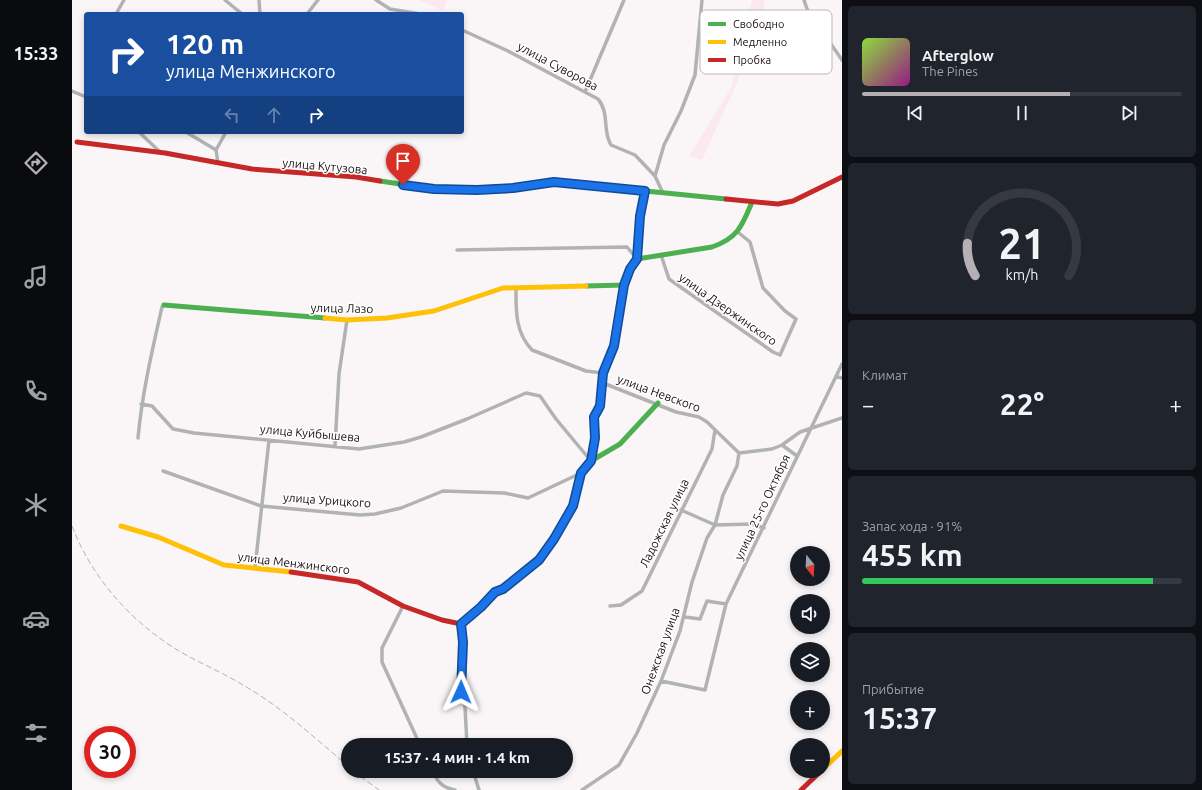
<!DOCTYPE html>
<html lang="ru">
<head>
<meta charset="utf-8">
<style>
	body { margin:0; font-family:Ubuntu,sans-serif; background:#20242c; color:#f1f3f6; height:100vh; display:flex; flex-direction:column; font-size:15px; white-space:nowrap }
	* { box-sizing:border-box; margin:0 }
	p { font-size:13px; color:#9ea1a6 }
	.icon { flex:none; width:22px; height:22px; fill:none; stroke:currentColor; stroke-width:2; stroke-linecap:round; stroke-linejoin:round }
	.map { position:relative; flex:1; overflow:hidden }
	.sheet { display:flex; flex-direction:column; gap:6px; padding:6px; background:#0d0f14; width:360px }
	.sheet>* { flex:none }
	.banner { position:absolute; left:12px; top:12px; width:380px; height:122px; border-radius:4px; box-shadow:0 2px 6px #0003; background:#1a4fa0; color:#fff; overflow:hidden }
	.needle { width:26px; rotate:162deg }
	.fabs { position:absolute; left:718px; top:546px; display:grid; gap:8px }
	.fabs a { display:grid; place-items:center; width:40px; height:40px; border-radius:50%; background:#171b24; box-shadow:0 2px 6px #0003; font-size:20px }
	.speed { position:absolute; left:12px; top:726px; display:flex; gap:8px; font-size:20px; font-weight:700; text-align:center }
	.speed>* { display:grid; place-content:center; width:52px; height:52px; border-radius:50%; background:#171b24; box-shadow:0 2px 6px #0003; line-height:1 }
	.speed .limit { border:6px solid #d22; background:#fff; color:#111 }
	.pin { position:absolute; display:grid; place-items:center; width:34px; height:34px; color:#fff; margin:-41px -17px; border-radius:50% 50% 50% 0; rotate:-45deg; box-shadow:0 0 4px #0007 }
	.pin .icon { rotate:45deg }
	.me { position:absolute; width:44px; margin:-22px; rotate:1deg; stroke-linejoin:round; filter:drop-shadow(0 0 3px #0008) }
	.turn { display:flex; align-items:center; gap:14px; height:84px; padding:0 16px; font-size:18px }
	.turn .icon { width:52px; height:52px; stroke-width:2.5 }
	.turn b { display:block; font-size:28px; line-height:34px }
	.lanes { display:flex; align-items:center; height:38px; padding:0 16px; background:#0003; justify-content:center; gap:20px; direction:ltr }
	.lanes .off { opacity:.35 }
	.big { font-size:30px; font-weight:600; line-height:1.1 }
	.sheet .tile { flex:1; display:flex; flex-direction:column; justify-content:center; gap:6px; min-width:0; padding:0 14px; border-radius:6px; background:#20242c }
	.sheet .dial { align-items:center; gap:0 }
	.dial svg { height:104px; overflow:visible; fill:none; stroke:#363941; stroke-width:7; stroke-linecap:round; text-anchor:middle }
	.dial text { fill:#f1f3f6; stroke:none }
	.song { display:flex; align-items:center; gap:12px }
	.cover { width:48px; height:48px; border-radius:6px; background:linear-gradient(135deg,hsl(90 70% 55%),hsl(310 70% 35%)) }
	.played { height:4px; border-radius:2px; background:linear-gradient(90deg,#b4b0b4 65%,#363941 65%) }
	.keys { display:flex; justify-content:space-around; direction:ltr }
	.heat { display:flex; justify-content:space-between; align-items:center; font-size:22px; direction:ltr }
	.charge { height:6px; border-radius:3px; background:linear-gradient(90deg,#34c759 91%,#363941 0) }
	.trip { position:absolute; left:269px; top:738px; width:232px; height:40px; border-radius:20px; background:#171b24; box-shadow:0 2px 6px #0003; font-weight:600; line-height:40px; text-align:center }
	main { display:flex; flex:1; min-height:0 }
	.menu { display:flex; flex-direction:column; width:72px; justify-content:space-around; align-items:center; background:#090b0e; color:#9ea1a6 }
	.menu .icon { width:28px; height:28px }
	.menu .on { color:#b4b0b4 }
	.menu b { font-size:18px; color:#f1f3f6 }
	.map>svg:first-child { display:block }
	.green { fill:#fce8ef }
	.lines { fill:none; stroke-linecap:round; stroke-linejoin:round }
	.street { stroke:#b0b3b1; stroke-width:3.5 }
	.fast { stroke:#4caf50; stroke-width:5 }
	.slow { stroke:#ffc107; stroke-width:5 }
	.jam { stroke:#c62828; stroke-width:5 }
	.rail { stroke:#b3b1b1; stroke-width:1; stroke-dasharray:6 3; stroke-linecap:butt }
	.route-casing { stroke:#114b97; stroke-width:10 }
	.route { stroke:#1a73e8; stroke-width:7 }
	.labels { text-anchor:middle; dominant-baseline:central; stroke-width:3; stroke-linejoin:round; paint-order:stroke }
	.street-label { font-size:12px; fill:#1b0e13; stroke:#fff }
	.key { fill:#fff; stroke:#bbb7b8; stroke-width:1 }
	.key-label { font-size:11px; fill:#1b0e13 }
</style>
</head>
<body>
<main>
<nav class="menu">
<b>15:33</b>
<svg class="icon on" aria-label="directions" viewBox="0 0 24 24"><path d="M12 3l9 9-9 9-9-9zM9 14v-3h6M13 9l2 2-2 2"/></svg>
<svg class="icon" aria-label="music" viewBox="0 0 24 24"><path d="M9 18V5l10-2v13"/><circle cx="6" cy="18" r="3"/><circle cx="16" cy="16" r="3"/></svg>
<svg class="icon" aria-label="phone" viewBox="0 0 24 24"><path d="M5 4h4l2 5-3 2q2 4 5 5l2-3 5 2v4C11 20 4 13 5 4z"/></svg>
<svg class="icon" aria-label="climate" viewBox="0 0 24 24"><path d="M12 3v18M4 7l16 10M4 17L20 7"/></svg>
<svg class="icon" aria-label="car" viewBox="0 0 24 24"><path d="M5 17H2v-5l4-1 3-4h7l3 4 3 1v5h-3M9 17h6M6 11h13"/><circle cx="7" cy="17" r="2"/><circle cx="17" cy="17" r="2"/></svg>
<svg class="icon" aria-label="filters" viewBox="0 0 24 24"><path d="M4 7h16M4 17h16"/><circle cx="9" cy="7" r="2"/><circle cx="15" cy="17" r="2"/></svg>
</nav>
<div class="map">
<svg width="770" height="790" viewBox="0 0 770 790">
	<rect width="100%" height="100%" fill="#faf6f7"/>
	<!-- green -->
	<path class="green" d="M347,0h28l-4,11z
		M680,0h13l-6,34 -57,126 -13,-4 42,-68z"/>
	<g class="lines">
		<!-- street -->
		<path class="street" d="M153,0l17,14
			M187,0l1,14
			M304,0l14,9 30,5
			M732,0l3,9 35,51
			M44,14l8,-14
			M235,14l11,-14
			M390,30l46,21 90,48c12,14 4,32 13,46l24,10 20,21 8,17
			M0,91l14,6
			M513,92l39,-92
			M67,132l21,20
			M114,132l30,18 2,13
			M144,150l10,-18
			M583,176l9,-31 17,-34 14,-36 7,-75
			M385,250l170,-3 10,12
			M589,255l8,24 104,73 7,3 16,-36 -11,-8 -22,-23 -13,-46 -11,-9
			M565,258l3,-42 5,-25
			M444,288c0,23 -1,44 16,62l54,21 17,2
			M764,376l6,2
			M531,383l73,29 23,5 8,5 32,31 33,-4 10,-4 18,-13 42,-14
			M69,404l11,2 21,23 21,4 165,16 45,-7 17,-5 46,-18 59,-26 14,3 16,23 35,42
			M66,438c4,-44 14,-87 24,-131l2,-2
			M710,445l15,11
			M263,446l4,-72 8,-54
			M519,461l4,-23v-21l7,-17 1,-27 10,-27 11,-61
			M91,471l98,35 99,9 15,-1 26,-6 42,-17 61,2 24,5 53,-25
			M609,510l34,15 37,-1 12,4
			M183,568l14,-128
			M331,606l-21,42v14l38,83
			M538,606l11,-1 21,-14 70,-142 3,-19
			M613,617l15,2 7,-18 19,3
			M389,624l2,18 -2,50 4,15 2,38
			M589,681l44,9 21,-86 116,-240
			M361,771c4,11 10,17 22,19
			M401,771l6,19
			M510,790l37,-25 18,-32 24,-52 19,-50 12,-49 15,-44 8,-13 8,-30 14,-29 2,-13"/>
		<!-- fast -->
		<path class="fast" d="M308,181l54,8 43,1 78,-8 171,17
			M514,286l38,-1 6,-16 7,-10 75,-12c26,-9 30,-21 40,-45
			M92,305l161,13
			M474,550l27,-45 8,-32 10,-12 29,-17 38,-41"/>
		<!-- slow -->
		<path class="slow" d="M253,318l22,2 40,-2 47,-7 69,-23 83,-2
			M49,526l37,11 66,28 67,7
			M751,769l19,-18"/>
		<!-- jam -->
		<path class="jam" d="M5,142l88,11 87,16 104,8 24,4
			M654,199l52,5 15,-3 49,-24
			M219,572l67,10 45,24 39,14 19,4 34,-32 8,-3 36,-29 7,-10
			M729,790l20,-19"/>
		<!-- rail -->
		<path class="rail" d="M0,526c20,52 59,96 107,125 22,13 47,23 69,37 37,22 68,51 100,78
			M281,771l26,19"/>
	</g>
	<g class="lines">
		<defs>
			<path id="route" d="M331,185l31,4 43,1 36,-2 41,-6 91,9 -5,25 -3,43 -7,10 -6,16 -10,61 -11,27 -3,33 -6,11 1,21 -4,23 -10,12 -8,33 -19,33 -15,21 -36,29 -8,3 -14,15 -20,17 2,18 -2,50"/>
		</defs>
		<!-- route casing -->
		<use href="#route" class="route-casing"/>
		<!-- route -->
		<use href="#route" class="route"/>
	</g>
	<g class="labels">
		<!-- street labels -->
		<g class="street-label">
			<text transform="translate(486 66) rotate(28)">улица Суворова</text>
			<text transform="translate(253 166) rotate(5)">улица Кутузова</text>
			<text transform="translate(270 308) rotate(1)">улица Лазо</text>
			<text transform="translate(656 309) rotate(35)">улица Дзержинского</text>
			<text transform="translate(587 393) rotate(20)">улица Невского</text>
			<text transform="translate(238 433) rotate(5)">улица Куйбышева</text>
			<text transform="translate(255 500) rotate(4)">улица Урицкого</text>
			<text transform="translate(690 507) rotate(-65)">улица 25-го Октября</text>
			<text transform="translate(592 523) rotate(-64)">Ладожская улица</text>
			<text transform="translate(222 563) rotate(7)">улица Менжинского</text>
			<text transform="translate(588 651) rotate(-70)">Онежская улица</text>
		</g>
	</g>
	<!-- legend -->
	<rect x="628" y="10" width="132" height="64" rx="6" class="key"/>
	<rect x="636" y="22" width="18" height="4" fill="#4caf50"/>
	<rect x="636" y="40" width="18" height="4" fill="#ffc107"/>
	<rect x="636" y="58" width="18" height="4" fill="#c62828"/>
	<g class="key-label">
		<text x="661" y="28">Свободно</text>
		<text x="661" y="46">Медленно</text>
		<text x="661" y="64">Пробка</text>
	</g>
</svg>
<div class="fabs">
<a><svg class="needle" viewBox="-14 -14 28 28"><path d="M0-13l5 13h-10z" fill="#e53935"/><path d="M0 13l5-13h-10z" fill="#9ea1a6"/></svg></a>
<a><svg class="icon" aria-label="sound" viewBox="0 0 24 24"><path d="M4 9h4l5-4v14l-5-4H4zM17 9q2 3 0 6"/></svg></a>
<a><svg class="icon" aria-label="layers" viewBox="0 0 24 24"><path d="M12 4l9 5-9 5-9-5zM3 14l9 5 9-5"/></svg></a>
<a>+</a>
<a>−</a>
</div>
<div class="speed"><div class="limit">30</div></div>
<div class="pin" style="left:331px;top:185px;background:#d93025"><svg class="icon" aria-label="arrive" viewBox="0 0 24 24"><path d="M6 21V4h12l-3 4 3 4H6"/></svg></div>
<svg class="me" style="left:389px;top:692px" viewBox="-20 -20 40 40"><path d="M0-17L14 15 0 8-14 15z" fill="#1a73e8" stroke="#fff" stroke-width="4"/></svg>
<div class="trip">15:37 · 4 мин · 1.4 km</div>
<div class="banner">
<div class="turn"><svg class="icon" aria-label="right" viewBox="0 0 24 24"><path d="M7 20v-9h11M14 6l5 5-5 5"/></svg><div><b>120 m</b>улица Менжинского</div></div>
<div class="lanes"><svg class="icon off" aria-label="left" viewBox="0 0 24 24"><path d="M17 20v-9H6M10 6l-5 5 5 5"/></svg><svg class="icon off" aria-label="ahead" viewBox="0 0 24 24"><path d="M12 20V5M6 11l6-6 6 6"/></svg><svg class="icon" aria-label="right" viewBox="0 0 24 24"><path d="M7 20v-9h11M14 6l5 5-5 5"/></svg></div>
</div>
</div>
<section class="sheet">
<div class="tile">
<div class="song"><i class="cover"></i><div><b>Afterglow</b><p>The Pines</p></div></div>
<div class="played"></div>
<div class="keys"><svg class="icon" aria-label="previous" viewBox="0 0 24 24"><path d="M18 5L8 12l10 7zM5 5v14"/></svg><svg class="icon" aria-label="pause" viewBox="0 0 24 24"><path d="M8 5v14M16 5v14"/></svg><svg class="icon" aria-label="next" viewBox="0 0 24 24"><path d="M6 5l10 7-10 7zM19 5v14"/></svg></div>
</div>
<div class="tile dial"><svg viewBox="0 0 100 80">
<path d="M14 69A42 42 0 1 1 86 69"/>
<path d="M14 69A42 42 0 0 1 8 44" stroke="#b4b0b4"/>
<text x="50" y="56" font-size="32" font-weight="700">21</text>
<text x="50" y="72" font-size="11">km/h</text>
</svg></div>
<div class="tile"><p>Климат</p>
<div class="heat"><a>−</a><b class="big">22°</b><a>+</a></div>
</div>
<div class="tile"><p>Запас хода · 91%</p><b class="big">455 km</b><div class="charge"></div></div>
<div class="tile"><p>Прибытие</p><b class="big">15:37</b></div>
</section>
</main>
</body>
</html>
